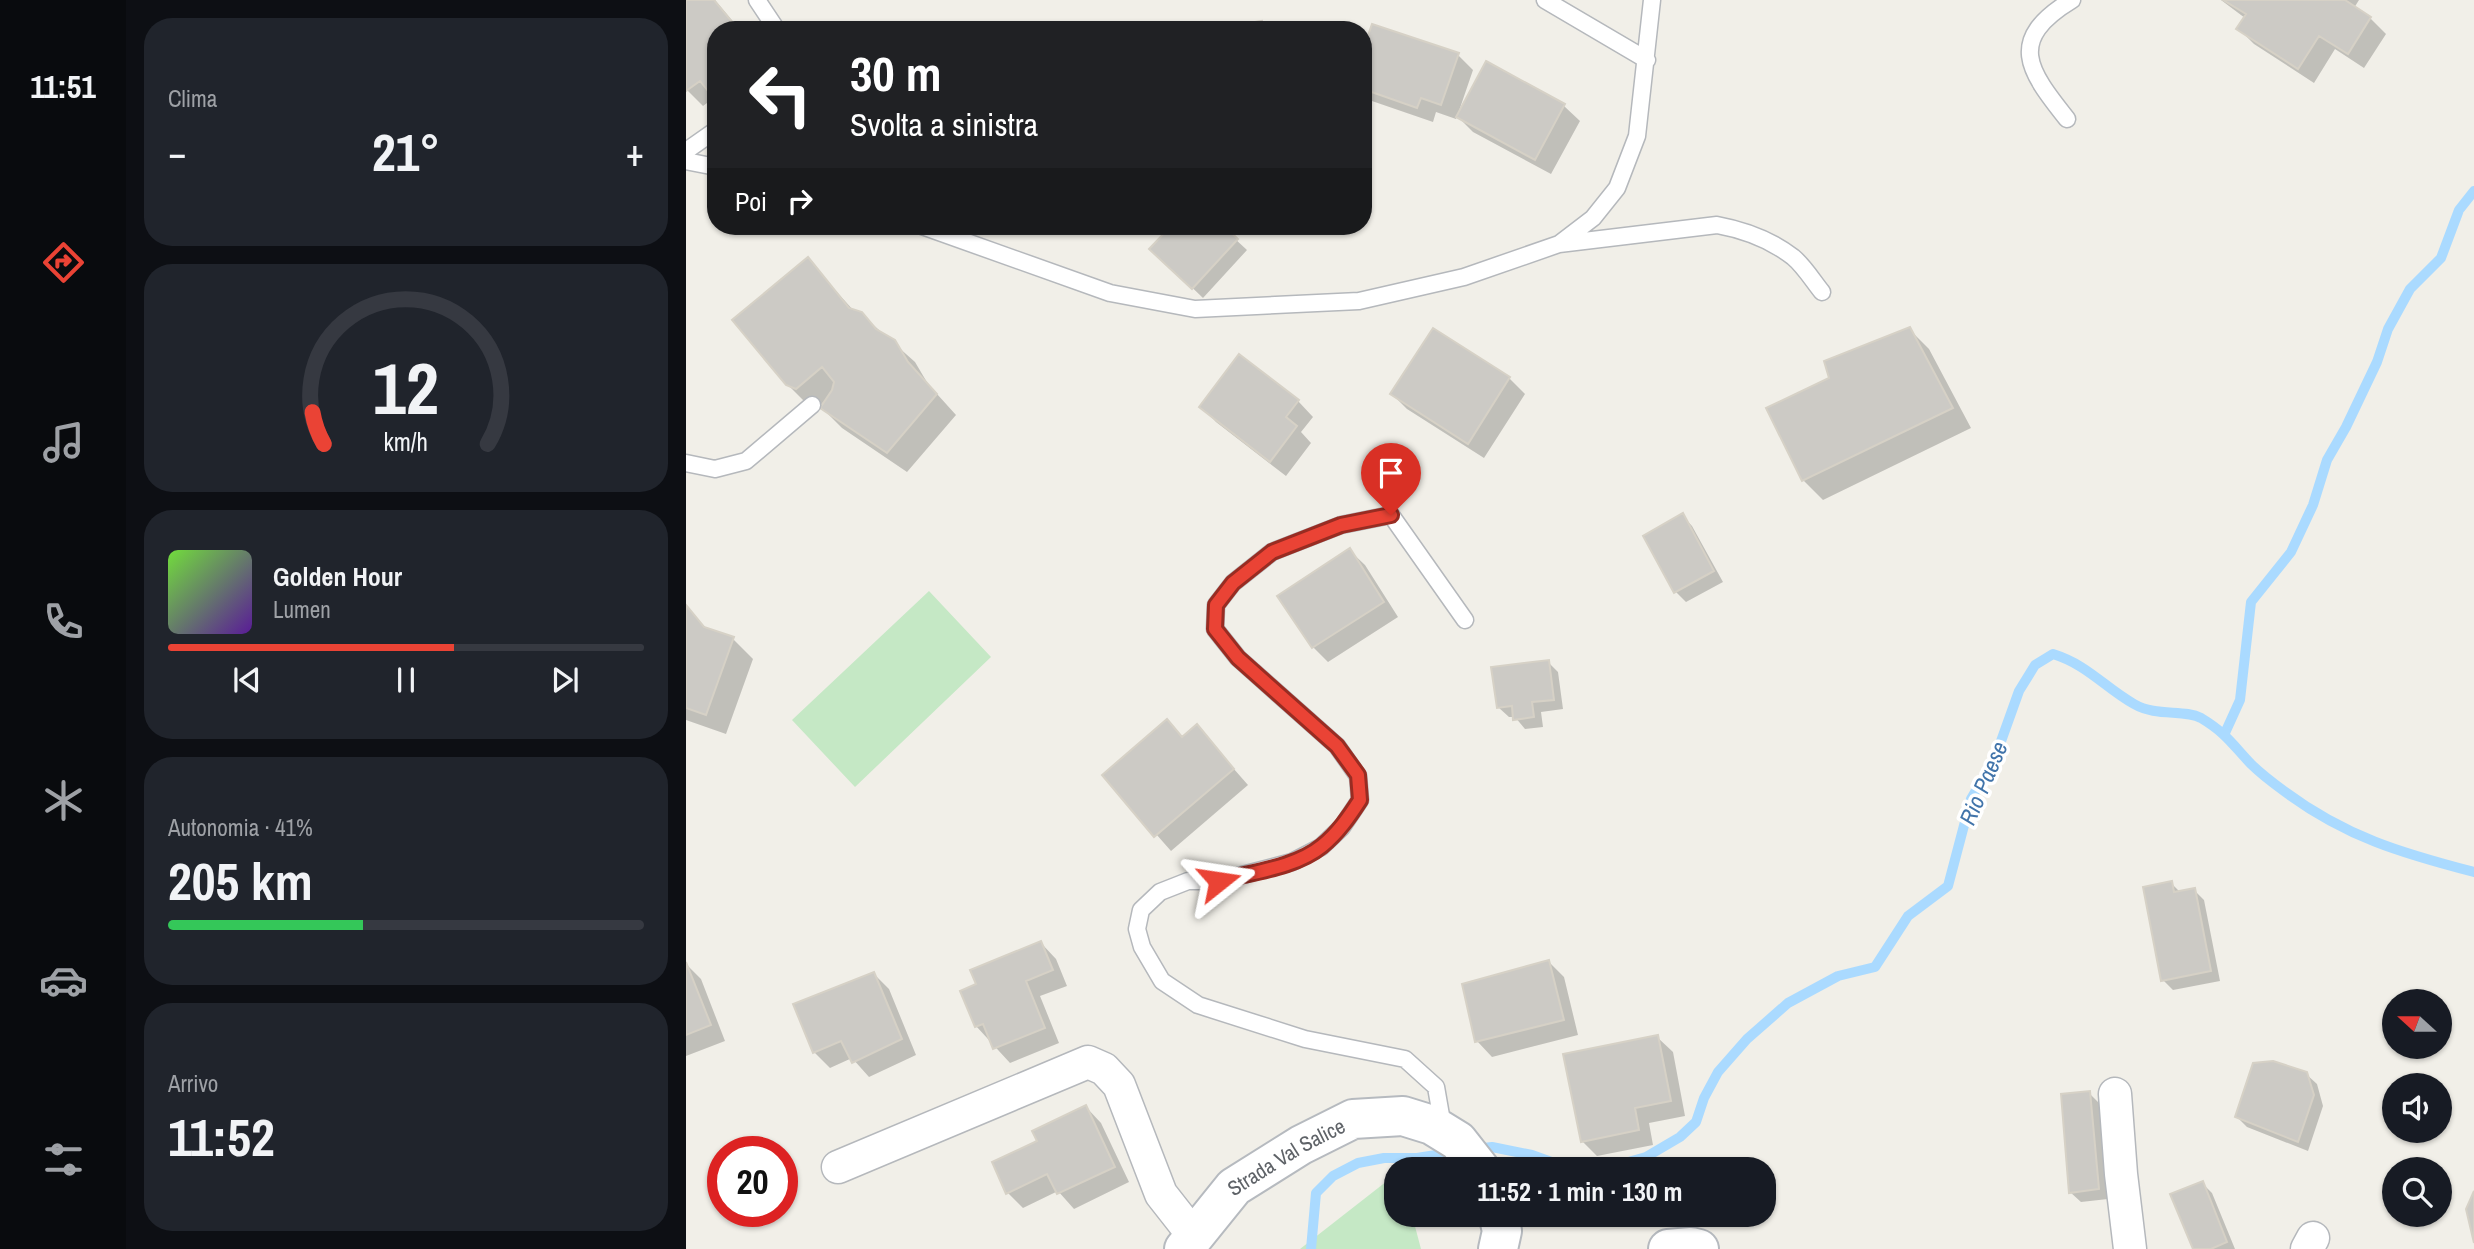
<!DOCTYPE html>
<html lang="it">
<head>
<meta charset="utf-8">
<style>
	body { margin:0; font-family:"Archivo Narrow",sans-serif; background:#20242c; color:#f1f3f6; height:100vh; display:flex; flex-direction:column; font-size:26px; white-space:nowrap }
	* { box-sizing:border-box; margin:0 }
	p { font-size:23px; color:#9ea1a6 }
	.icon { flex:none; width:38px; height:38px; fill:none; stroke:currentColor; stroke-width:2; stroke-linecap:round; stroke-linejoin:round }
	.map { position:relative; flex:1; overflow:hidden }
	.panel { display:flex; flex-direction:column; gap:18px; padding:18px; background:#0d0f14; width:560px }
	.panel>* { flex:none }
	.top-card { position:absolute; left:21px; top:21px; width:665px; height:214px; border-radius:28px; box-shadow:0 2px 5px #0004; background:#202124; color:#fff; overflow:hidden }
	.needle { width:46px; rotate:291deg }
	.tools { position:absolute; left:1696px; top:989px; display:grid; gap:14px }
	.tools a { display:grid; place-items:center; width:70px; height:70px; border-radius:50%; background:#171b24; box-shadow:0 2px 5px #0004; font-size:35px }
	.speed { position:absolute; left:21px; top:1136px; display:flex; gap:14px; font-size:35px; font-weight:700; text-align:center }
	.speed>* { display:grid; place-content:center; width:91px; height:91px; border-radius:50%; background:#171b24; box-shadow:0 2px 5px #0004; line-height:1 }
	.speed .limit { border:10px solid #d22; background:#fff; color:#111 }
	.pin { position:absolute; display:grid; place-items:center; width:60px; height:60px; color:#fff; margin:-72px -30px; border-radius:50% 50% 50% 0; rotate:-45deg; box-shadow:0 0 7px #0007 }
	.pin .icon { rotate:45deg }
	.me { position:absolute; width:77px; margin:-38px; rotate:75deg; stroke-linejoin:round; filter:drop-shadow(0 0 5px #0008) }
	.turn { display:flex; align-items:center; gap:24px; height:147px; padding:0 28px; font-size:32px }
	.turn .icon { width:91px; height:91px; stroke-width:2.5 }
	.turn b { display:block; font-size:49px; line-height:60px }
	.then { display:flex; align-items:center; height:66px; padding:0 28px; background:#0003; gap:14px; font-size:26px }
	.big { font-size:52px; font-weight:700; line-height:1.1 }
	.panel .widget { flex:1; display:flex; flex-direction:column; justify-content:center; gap:10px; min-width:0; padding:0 24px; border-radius:28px; background:#20242c }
	.panel .dial { align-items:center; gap:0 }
	.dial svg { height:182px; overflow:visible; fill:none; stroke:#363941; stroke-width:7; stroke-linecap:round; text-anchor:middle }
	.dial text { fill:#f1f3f6; stroke:none }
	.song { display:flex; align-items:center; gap:21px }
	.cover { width:84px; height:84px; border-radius:10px; background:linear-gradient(135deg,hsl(100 70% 55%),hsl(270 70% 35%)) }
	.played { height:7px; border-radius:4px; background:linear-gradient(90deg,#ea4335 60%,#363941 60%) }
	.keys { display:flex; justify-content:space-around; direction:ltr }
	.heat { display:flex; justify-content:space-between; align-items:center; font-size:38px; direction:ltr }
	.charge { height:10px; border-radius:5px; background:linear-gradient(90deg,#34c759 41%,#363941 0) }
	.trip { position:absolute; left:698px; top:1157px; width:392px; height:70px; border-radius:28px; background:#171b24; box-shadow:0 2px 5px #0004; font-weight:700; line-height:70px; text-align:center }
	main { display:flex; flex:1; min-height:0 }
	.menu { display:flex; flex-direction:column; width:126px; justify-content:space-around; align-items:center; background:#090b0e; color:#9ea1a6 }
	.menu .icon { width:49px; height:49px }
	.menu .current { color:#ea4335 }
	.menu b { font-size:32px; color:#f1f3f6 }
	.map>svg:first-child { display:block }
	.green { fill:#c5e8c5 }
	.shadow { fill:#0003 }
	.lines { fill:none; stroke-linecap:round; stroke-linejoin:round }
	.stream { stroke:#aadaff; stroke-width:10 }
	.building { fill:#cccac5; stroke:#d6d1c6; stroke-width:2 }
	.lane-casing { stroke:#b5b8bc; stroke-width:19 }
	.street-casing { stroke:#b5b8bc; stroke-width:35 }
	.secondary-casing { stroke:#b6babf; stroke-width:42 }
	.lane { stroke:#fff; stroke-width:16 }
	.street { stroke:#fff; stroke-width:32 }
	.secondary { stroke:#fff; stroke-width:38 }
	.route-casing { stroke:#982c22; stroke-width:18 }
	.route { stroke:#ea4335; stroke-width:12 }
	.labels { text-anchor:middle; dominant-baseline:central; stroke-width:7; stroke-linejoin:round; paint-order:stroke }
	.street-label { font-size:21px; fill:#5f6368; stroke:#fff }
	.water-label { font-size:23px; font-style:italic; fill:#4174aa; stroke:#fff }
</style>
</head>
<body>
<main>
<nav class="menu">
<b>11:51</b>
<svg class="icon current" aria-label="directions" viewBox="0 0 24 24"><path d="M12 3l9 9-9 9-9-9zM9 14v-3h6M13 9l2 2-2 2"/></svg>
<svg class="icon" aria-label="music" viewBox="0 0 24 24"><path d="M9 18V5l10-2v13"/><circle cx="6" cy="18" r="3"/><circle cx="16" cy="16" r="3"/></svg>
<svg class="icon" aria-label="phone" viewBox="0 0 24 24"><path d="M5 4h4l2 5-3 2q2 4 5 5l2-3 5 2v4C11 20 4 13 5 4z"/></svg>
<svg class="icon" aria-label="climate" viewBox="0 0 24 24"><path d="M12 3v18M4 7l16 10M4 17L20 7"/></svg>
<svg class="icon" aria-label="car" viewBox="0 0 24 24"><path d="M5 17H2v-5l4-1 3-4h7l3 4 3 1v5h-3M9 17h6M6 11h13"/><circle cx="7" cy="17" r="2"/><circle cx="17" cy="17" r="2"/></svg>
<svg class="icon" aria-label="filters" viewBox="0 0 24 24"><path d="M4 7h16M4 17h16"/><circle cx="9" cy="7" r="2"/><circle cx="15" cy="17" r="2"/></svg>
</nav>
<section class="panel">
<div class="widget"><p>Clima</p>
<div class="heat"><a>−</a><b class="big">21°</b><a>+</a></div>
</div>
<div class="widget dial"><svg viewBox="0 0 100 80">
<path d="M14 69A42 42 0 1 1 86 69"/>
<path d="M14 69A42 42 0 0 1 9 55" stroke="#ea4335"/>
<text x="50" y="56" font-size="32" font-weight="700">12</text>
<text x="50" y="72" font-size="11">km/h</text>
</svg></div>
<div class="widget">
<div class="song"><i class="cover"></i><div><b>Golden Hour</b><p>Lumen</p></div></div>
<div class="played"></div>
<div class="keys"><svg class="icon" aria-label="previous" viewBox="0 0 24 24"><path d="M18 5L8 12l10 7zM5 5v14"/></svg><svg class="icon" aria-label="pause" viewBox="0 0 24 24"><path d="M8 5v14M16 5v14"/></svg><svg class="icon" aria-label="next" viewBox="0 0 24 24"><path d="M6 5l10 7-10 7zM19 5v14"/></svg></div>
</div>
<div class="widget"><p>Autonomia · 41%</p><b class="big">205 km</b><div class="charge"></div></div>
<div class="widget"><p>Arrivo</p><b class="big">11:52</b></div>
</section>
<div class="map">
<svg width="1788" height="1249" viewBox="0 0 1788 1249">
	<rect width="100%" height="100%" fill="#f1efe8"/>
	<!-- green -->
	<path class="green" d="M243,591l62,66 -136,130 -63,-67z
		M710,1174v40l16,1 9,34h-121z"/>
	<!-- shadow -->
	<path class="shadow" d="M0,0h29l25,30h-24l-1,67 -12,9 -17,-17z
		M1535,0h138l-5,8 16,10 16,16 -22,34 -29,-19 -21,34 -60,-39 -15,-15 6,-11z
		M772,55l15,15 -14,41 2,1 26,-48 77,42 16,15 -29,53 -78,-42 -16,-16 -1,3 -20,-7 -3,10 -64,-22 -6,-6v-38z
		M487,226h48l26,24 -44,48 -51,-49z
		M122,260l46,51 7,3 54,48 13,22 28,31 -49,57 -65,-44 -20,-20 5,-9 -10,9 -9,-3 -21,-21z
		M1223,329l20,20 42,79 -148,72 -20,-20 29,-101z
		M747,330l76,48 16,16 -41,64 -77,-49 -15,-15z
		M553,356l59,45 15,16 -12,15 10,11 -25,33 -70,-54 -15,-16z
		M996,515l10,11 31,56 -37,20 -10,-10z
		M663,550l16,15 33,52 -70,45 -15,-15z
		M0,607l23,24 24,8 20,20 -27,75 -40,-14z
		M862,662l10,10 5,37 -22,3 2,15 -18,2 -10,-12h-6l-11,-10z
		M481,721l16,17 14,-11 51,58 -77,66 -67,-76z
		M1485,883l9,9 14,-2 10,10 16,81 -47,9 -10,-10z
		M355,943l15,16 11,27 -27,10 19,47 -49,20 -34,-37 2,-41z
		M863,962l15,15 14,58 -86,22 -15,-16z
		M0,964l15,15 24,62 -39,15z
		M188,974l15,15 27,66 -47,22 -17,-19 -22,10 -16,-16z
		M971,1037l16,15 12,64 -36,7 4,22 -56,11 -15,-15z
		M1620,1074l11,10 6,22 -15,45 -61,-24 -10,-10z
		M1403,1093l10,10 9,96 -27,3 -11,-10z
		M400,1107l15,16 28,59 -55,27 -16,-18 -35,17 -15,-15 31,-52z
		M1516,1183l10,10 23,56h-41z"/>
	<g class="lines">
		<!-- stream -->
		<path class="stream" d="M1539,733l15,-33 11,-98 40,-50 22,-47 14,-45 19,-33 31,-65 11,-33 22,-40 31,-31 18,-48 15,-19
			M790,1149l16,-2 40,8 36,13 36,1 42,-12 34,-20 16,-15 8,-24 14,-26 29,-33 41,-36 50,-27 37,-9 33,-51 40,-30 23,-87 24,-41 24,-67 16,-26 18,-11c35,11 51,33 81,50 22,13 50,5 67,14 25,15 31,26 50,46 10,10 22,19 33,27 62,46 117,62 190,81
			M625,1249l5,-56 17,-17 25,-13 26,-5h33l38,-6"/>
	</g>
	<!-- building -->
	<path class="building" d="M0,0h28l25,30h-23v71l-16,-20 -14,10z
		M1537,0h122l26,17 -23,37 -29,-18 -21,33 -62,-40 10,-15z
		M576,21l2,9h-59z
		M686,24l87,29 -18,52 -20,-7 -4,10 -54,-19v-39z
		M800,61l79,43 -30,56 -79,-43z
		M485,226h53l14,13 -46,50 -43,-40z
		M122,257l41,51 13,4 14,17 19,11 13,22 29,32 -50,59 -67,-45 12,-18 2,-8 -12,-15 -26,22 -10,-4 -54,-65z
		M1224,327l43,81 -151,73 -36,-73 63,-30 -5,-17z
		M747,328l77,49 -42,67 -78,-50z
		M553,354l60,46 -13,17 11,9 -27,36 -71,-55z
		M997,513l31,58 -40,22 -31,-57z
		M664,548l34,54 -72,46 -35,-52z
		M0,605l18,22 30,10 -28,78 -20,-7z
		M863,660l5,40 -22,2 2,15 -21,3 -1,-14 -15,2 -6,-41z
		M481,719l15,18 15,-13 37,45 -80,68 -52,-62z
		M1486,881l2,11 21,-4 16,83 -50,10 -18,-94z
		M355,941l12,29 -27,11 19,47 -52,21 -10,-25 -8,3 -15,-36 16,-7 -6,-14z
		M863,960l15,60 -89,22 -13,-58z
		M0,962l25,63 -25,10z
		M188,972l28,67 -50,24 -11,-22 -28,12 -20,-49z
		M972,1035l13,66 -36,7 4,22 -58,12 -18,-88z
		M1587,1061l34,11 7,23 -16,47 -63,-25 18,-54z
		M1404,1091l9,98 -30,4 -8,-99z
		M400,1105l29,62 -58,27 -10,-20 -41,20 -14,-32 45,-21 -5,-10z
		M1517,1181l24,61 -16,7h-18l-23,-55z
		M1788,1191v52l-8,-34z"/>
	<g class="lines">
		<defs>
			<path id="lane" d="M71,0l20,30
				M859,0l102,60
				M1381,119c-39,-49 -61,-79 5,-119
				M0,151l30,-21
				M0,161l30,6
				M236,226l188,67 85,16 164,-8 105,-24 95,-33 34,-26 24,-30 20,-52 15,-136
				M873,244l158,-19c27,5 54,15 76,32 11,9 20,24 29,35
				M0,463l29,6 31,-8 66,-56
				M757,1127l-7,-40 -31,-28 -100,-20 -107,-34 -36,-24 -20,-34 -5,-18 4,-19 19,-18 28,-11h31l73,-19 29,-15 21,-20 18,-27 -2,-24 -21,-30 -99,-88 -23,-29 1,-24 17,-22 39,-31 69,-27 50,-10 74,105"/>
			<path id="street" d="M1429,1094l6,80 9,75
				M152,1167l250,-105 16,7 15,16 42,109 33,42
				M1621,1249l6,-11"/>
			<g id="secondary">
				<path id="s1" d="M498,1249l50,-62 67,-42 52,-26 50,-3 29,9 26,16 22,28"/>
				<path d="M812,1249l4,-18 -4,-17"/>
				<path d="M982,1249l23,-2 8,2"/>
			</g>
		</defs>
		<!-- lane casing -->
		<use href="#lane" class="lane-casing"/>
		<!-- street casing -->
		<use href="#street" class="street-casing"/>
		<!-- secondary casing -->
		<use href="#secondary" class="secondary-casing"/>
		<!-- lane -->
		<use href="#lane" class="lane"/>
		<!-- street -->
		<use href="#street" class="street"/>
		<!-- secondary -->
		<use href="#secondary" class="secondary"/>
	</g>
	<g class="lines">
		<defs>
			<path id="route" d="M533,881c33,-9 76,-13 103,-35 16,-13 27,-29 38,-46l-2,-25 -21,-29 -99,-88 -23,-29 1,-24 17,-22 39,-31 69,-27 50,-10"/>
		</defs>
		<!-- route casing -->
		<use href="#route" class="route-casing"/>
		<!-- route -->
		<use href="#route" class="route"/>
	</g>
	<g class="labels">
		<!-- street labels -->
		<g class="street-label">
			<text stroke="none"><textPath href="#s1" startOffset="140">Strada Val Salice</textPath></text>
		</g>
		<!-- water labels -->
		<g class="water-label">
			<text transform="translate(1297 783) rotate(-67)">Rio Paese</text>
		</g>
	</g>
</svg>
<div class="tools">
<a><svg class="needle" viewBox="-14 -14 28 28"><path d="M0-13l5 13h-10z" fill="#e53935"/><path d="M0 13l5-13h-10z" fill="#9ea1a6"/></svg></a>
<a><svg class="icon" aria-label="sound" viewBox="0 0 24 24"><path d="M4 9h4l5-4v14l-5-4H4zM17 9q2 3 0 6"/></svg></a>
<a><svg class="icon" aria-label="search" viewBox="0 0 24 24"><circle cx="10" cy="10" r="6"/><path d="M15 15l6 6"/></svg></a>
</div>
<div class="speed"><div class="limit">20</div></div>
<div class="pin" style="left:705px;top:515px;background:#d93025"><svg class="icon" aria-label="arrive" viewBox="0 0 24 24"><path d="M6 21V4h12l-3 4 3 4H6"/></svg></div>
<svg class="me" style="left:533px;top:881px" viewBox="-20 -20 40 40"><path d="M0-17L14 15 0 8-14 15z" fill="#ea4335" stroke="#fff" stroke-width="4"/></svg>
<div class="trip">11:52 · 1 min · 130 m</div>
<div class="top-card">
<div class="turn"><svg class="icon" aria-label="left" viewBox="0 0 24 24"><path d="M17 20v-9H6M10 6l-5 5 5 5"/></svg><div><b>30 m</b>Svolta a sinistra</div></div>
<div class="then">Poi<svg class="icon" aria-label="right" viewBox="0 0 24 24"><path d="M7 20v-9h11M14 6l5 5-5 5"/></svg></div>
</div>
</div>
</main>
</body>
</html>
